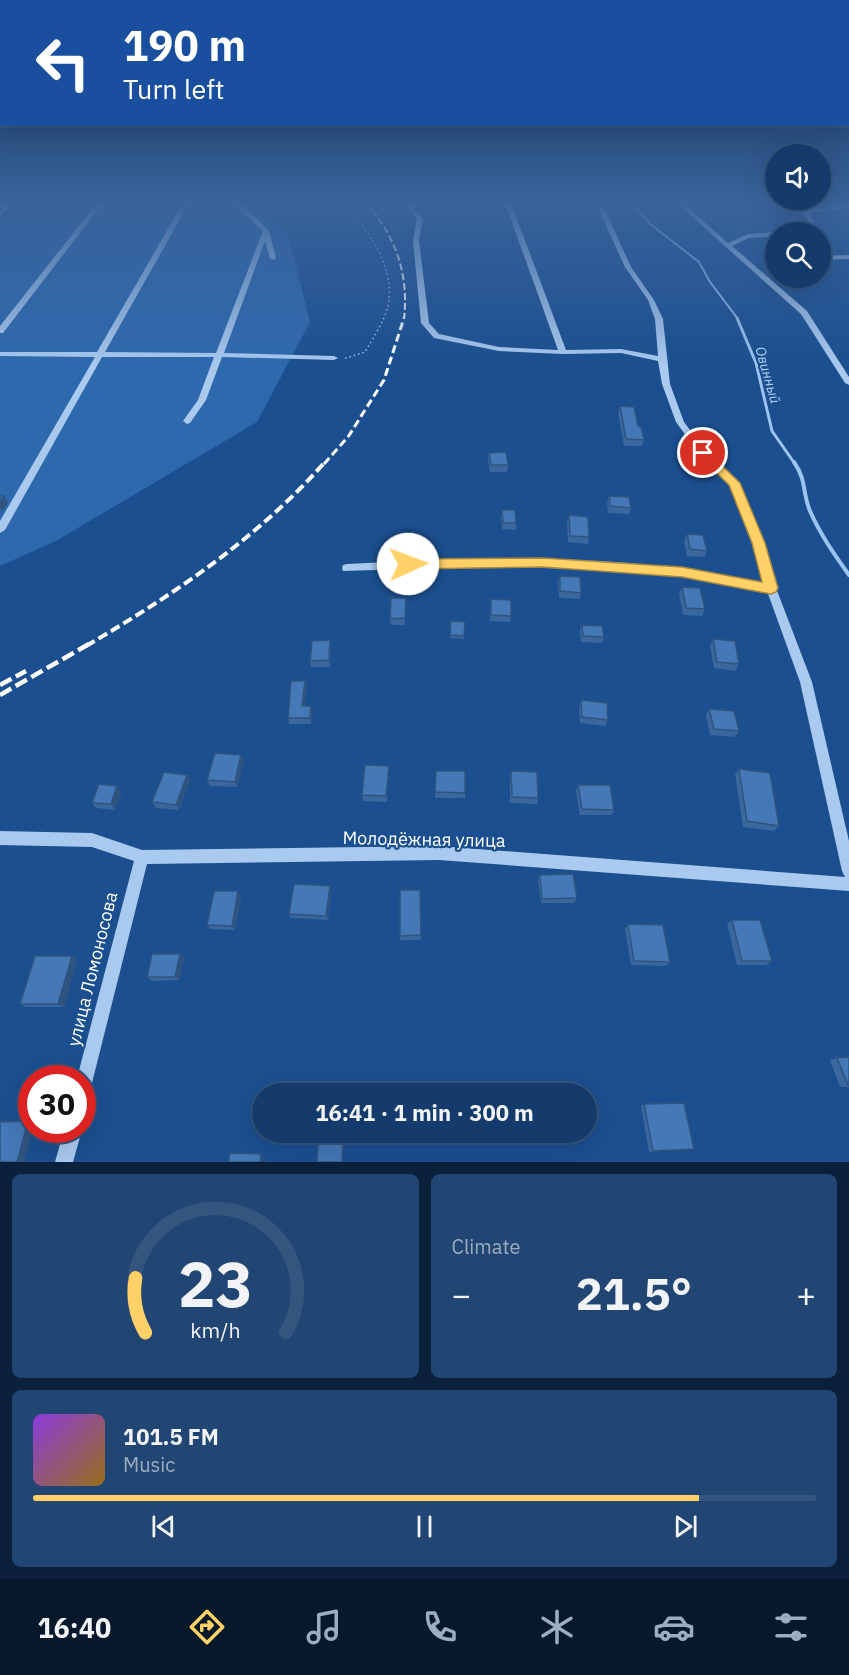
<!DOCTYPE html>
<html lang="en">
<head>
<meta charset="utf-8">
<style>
	body { margin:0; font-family:"IBM Plex Sans",sans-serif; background:#214673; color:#f1f3f6; height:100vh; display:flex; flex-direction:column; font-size:22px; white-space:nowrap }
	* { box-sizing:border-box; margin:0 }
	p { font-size:20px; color:#9dadc1 }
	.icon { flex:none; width:33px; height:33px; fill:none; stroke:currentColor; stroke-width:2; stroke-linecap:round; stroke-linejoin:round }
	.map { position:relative; height:1162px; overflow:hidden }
	.drawer { display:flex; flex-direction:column; gap:12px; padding:12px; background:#0b203b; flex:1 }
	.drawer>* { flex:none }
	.top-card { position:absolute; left:0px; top:0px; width:849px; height:126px; box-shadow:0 6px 24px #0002,0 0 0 2px #33557e; background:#1a4fa0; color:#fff; overflow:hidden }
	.controls { position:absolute; left:765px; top:144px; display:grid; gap:12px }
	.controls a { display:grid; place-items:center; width:66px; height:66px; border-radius:50%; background:#143b6b; box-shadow:0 6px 24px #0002,0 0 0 2px #33557e; font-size:30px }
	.speed { position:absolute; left:18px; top:1065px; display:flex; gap:12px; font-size:30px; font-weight:700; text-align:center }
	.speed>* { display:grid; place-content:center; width:78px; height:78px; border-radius:50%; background:#143b6b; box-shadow:0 6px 24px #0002,0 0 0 2px #33557e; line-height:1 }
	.speed .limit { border:9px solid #d22; background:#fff; color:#111 }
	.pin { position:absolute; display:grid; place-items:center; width:51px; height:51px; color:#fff; margin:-26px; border:3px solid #fff; border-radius:50%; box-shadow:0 2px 6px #0007 }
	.me { position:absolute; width:66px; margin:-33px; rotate:88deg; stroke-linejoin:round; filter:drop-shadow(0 0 4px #0008) }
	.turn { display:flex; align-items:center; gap:21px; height:126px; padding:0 24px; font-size:27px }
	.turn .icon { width:78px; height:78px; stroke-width:2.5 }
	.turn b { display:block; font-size:42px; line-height:51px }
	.big { font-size:45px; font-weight:800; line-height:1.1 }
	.drawer .widget { flex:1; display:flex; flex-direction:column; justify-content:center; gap:9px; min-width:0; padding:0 21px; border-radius:9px; background:#214673 }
	.drawer .dial { align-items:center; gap:0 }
	.dial svg { height:156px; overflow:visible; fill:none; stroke:#33557e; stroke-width:7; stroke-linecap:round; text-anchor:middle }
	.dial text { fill:#f1f3f6; stroke:none }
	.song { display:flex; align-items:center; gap:18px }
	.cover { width:72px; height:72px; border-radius:9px; background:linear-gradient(135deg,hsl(270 70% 55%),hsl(40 70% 35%)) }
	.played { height:6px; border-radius:3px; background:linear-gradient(90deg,#ffd166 85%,#33557e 85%) }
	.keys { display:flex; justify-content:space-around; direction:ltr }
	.heat { display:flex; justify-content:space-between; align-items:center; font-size:33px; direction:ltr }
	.drawer .tiles { flex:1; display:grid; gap:12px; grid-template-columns:1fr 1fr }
	.widget:last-child { grid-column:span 2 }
	.trip { position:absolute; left:252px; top:1083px; width:345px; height:60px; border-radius:30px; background:#143b6b; box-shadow:0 6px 24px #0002,0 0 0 2px #33557e; font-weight:800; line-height:60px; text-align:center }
	.tab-bar { display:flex; height:96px; justify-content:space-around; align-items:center; background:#08182b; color:#9dadc1 }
	.tab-bar .icon { width:42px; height:42px }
	.tab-bar .on { color:#ffd166 }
	.tab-bar b { font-size:27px; color:#f1f3f6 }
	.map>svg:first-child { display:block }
	.green { fill:#2e69ad }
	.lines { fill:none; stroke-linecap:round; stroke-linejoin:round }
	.stream-far2 { stroke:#9cc4f0; stroke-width:2 }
	.stream-far1 { stroke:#9cc4f0; stroke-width:3 }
	.stream { stroke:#9cc4f0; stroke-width:4 }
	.path { stroke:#a9c9ee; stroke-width:1.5; stroke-dasharray:1.5 3; stroke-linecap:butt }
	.minor { fill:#a9c9ee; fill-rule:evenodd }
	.rail-far3 { stroke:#fff; stroke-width:2; stroke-dasharray:7 3; stroke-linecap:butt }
	.rail-far2 { stroke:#fff; stroke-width:3; stroke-dasharray:8 4; stroke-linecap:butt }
	.rail-far1 { stroke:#fff; stroke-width:4; stroke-dasharray:10 4.5; stroke-linecap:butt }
	.rail { stroke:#fff; stroke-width:4.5; stroke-dasharray:13 5; stroke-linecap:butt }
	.wall { fill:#3a679d }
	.shaded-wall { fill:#305480 }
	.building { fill:#4478b7; stroke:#305480; stroke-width:1.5 }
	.route { fill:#ffd166; stroke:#a68842; stroke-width:1.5 }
	.labels { text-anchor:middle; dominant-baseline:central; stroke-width:4.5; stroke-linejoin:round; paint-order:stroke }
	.far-water-label { font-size:14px; font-style:italic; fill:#b5d3f5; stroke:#1b4f8f }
	.near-street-label { font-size:18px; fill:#fff; stroke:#1b4f8f }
</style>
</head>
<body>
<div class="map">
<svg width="849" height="1162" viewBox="0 0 849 1162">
	<rect width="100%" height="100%" fill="#1b4f8f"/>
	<!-- green -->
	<path class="green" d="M0,203h252l36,31 22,88 -53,100 -201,119 -56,25z"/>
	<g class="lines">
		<!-- stream-far2 -->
		<path class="stream-far2" d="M633,203l17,21 49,38 11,20 28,37"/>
		<!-- stream-far1 -->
		<path class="stream-far1" d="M737,318l19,45 16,68 23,33"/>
		<!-- stream -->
		<path class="stream" d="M794,462c13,19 8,30 16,49 10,23 24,43 39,64"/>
		<!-- path -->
		<path class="path" d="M341,203c27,25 55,64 47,103 -4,16 -15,32 -23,46l-22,7"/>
		<!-- minor -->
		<path class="minor" d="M7,203h7l-14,13v-5z
			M97,203h6l-100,130h-3v-7z
			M183,203h6l-84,149 111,1 47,-122 -30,-28h7l29,28 7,27 -3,2 -3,-2 -5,-17 -41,112 110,3 4,2 -4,2 -112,-3 -16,43 -16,23 -3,1 -4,-3 15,-21 16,-43h-112l-97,173 -5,3v-12l95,-164 -95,-1v-4h97z
			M404,203h6l13,16 -4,21 10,83 10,11 60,13 59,3 -53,-147h6l55,147 55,-1 37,7 -3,-37 -7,-19 -23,-33 -27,-59 3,-2 3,2 27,59 23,33 9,19 7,65 14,38 22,29 31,30 26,62 13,45 36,94 37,159v50l-410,-31 -292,4 -57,227 -2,6 -6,2v-21h-5l57,-217 -42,-14 -92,-2v-14l92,2 50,17 297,-4 406,31 -3,-6 -42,-189 -33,-91 -75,-14 -94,-8 -126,-2 -129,4 -1,-3 1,-3 4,-1c115,-6 232,-10 346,6 24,3 47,9 71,13l-11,-40 -23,-59 -30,-29 -24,-33 -14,-38 -4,-23 -37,-8 -58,1 -64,-3 -65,-13 -13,-15 -8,-83 4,-21z
			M681,203h6l6,9 35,31 20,-9 28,-2h1h-1v4l-27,2 -17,8 75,65 42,66v8l-4,-2 -44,-69 -112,-100z
			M795,203h6l5,7 43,-6v4l-40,5 6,9 -1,1 -9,7 -17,2 1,-1 12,-3 8,-6z
			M849,255v4l-29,1 2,-4z
			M64,1130h18l-9,32h-18z"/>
		<!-- rail-far3 -->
		<path class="rail-far3" d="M366,203c30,33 43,72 38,116"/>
		<!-- rail-far2 -->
		<path class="rail-far2" d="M324,464l24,-27 36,-57 20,-62"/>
		<!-- rail-far1 -->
		<path class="rail-far1" d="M86,646c87,-51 172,-108 239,-184"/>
		<!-- rail -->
		<path class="rail" d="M0,685l26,-14
			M0,695l89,-51"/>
	</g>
	<!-- wall -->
	<path class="wall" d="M620,406l18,20 6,14 -2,6h-18l-6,-33z
		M489,453l19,12 -1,7h-17l-2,-13z
		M609,496l22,12 -2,6 -21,-1 -1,-10z
		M502,510l14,13v7l-14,-1 -1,-12z
		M569,515l20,22 -1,7 -20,-2 -1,-20z
		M687,534l20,17 -3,6 -17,-1 -3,-15z
		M560,576l21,17 -1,6 -21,-1 -1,-15z
		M682,587l23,22 -3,7 -19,-1 -4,-21z
		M406,598l-1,27h-14l-1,-6z
		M491,599l20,17 -1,6 -20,-1z
		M465,622l-1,17 -14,-1v-3z
		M582,625l22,12 -2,6 -21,-1 -1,-11z
		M713,639l26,25 -4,7 -21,-3 -4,-22z
		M331,646l-1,21h-19l-1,-6z
		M305,681l2,6 -3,19h7l1,6 -1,12h-22l-1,-6z
		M581,700l27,20 -3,6 -25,-3 -1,-16z
		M709,709l30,22 -4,6 -25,-2 -4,-20z
		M244,760l-7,27 -27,-1 -3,-6z
		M389,766l-2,36 -24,-1 -1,-6z
		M739,769l40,57 -5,5 -31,-4 -8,-53z
		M436,771l29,22v5h-30z
		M511,771l27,27 -1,6 -27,-1v-27z
		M187,775l3,5 -11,30 -23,-2 -4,-6z
		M578,785l36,25 -2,5h-32l-4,-24z
		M122,791l-7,19 -19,-2 -4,-5z
		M540,875l37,23 -3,5h-33l-3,-24z
		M330,886l1,5 -3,29 -37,-2 -2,-4z
		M420,890l1,50h-21v-4z
		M241,896l-6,34 -25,-1 -3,-4z
		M732,920l40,41 -6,4h-29l-10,-41z
		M628,924l42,38 -4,4 -35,-1 -6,-36z
		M180,954l4,4 -5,22 -27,1 -5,-4z
		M72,956l5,4 -13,47h-38l-6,-3z
		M849,1057v30h-9l-10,-27 7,-2z
		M644,1104l50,45 -45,3 -8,-46z"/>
	<!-- shaded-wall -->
	<path class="shaded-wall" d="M4,496l4,7 -6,9 -2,-4v-5z
		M330,640l1,6 -1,21 -1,-7z
		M305,681l2,6 -3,25 -2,-6z
		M311,706l1,6 -1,12 -1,-6z
		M241,755l3,5 -7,27 -2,-5z
		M389,766v6l-2,30 -1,-6z
		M187,775l3,5 -11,30 -3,-5z
		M117,786l5,5 -7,19 -4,-6z
		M330,886l1,5 -3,29 -2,-4z
		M238,891l3,5 -6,34 -3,-4z
		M180,954l4,4 -5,22 -4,-3z
		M72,956l5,4 -13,47 -6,-3z
		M28,1121h4v9h1l-9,32h-7z
		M343,1132h1l-1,30h-1z
		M261,1154l3,1 -1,7h-3z"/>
	<!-- building -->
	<path class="building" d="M620,406l14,1 4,19 3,1 3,13 -18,-1z
		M506,452l2,13h-17l-2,-12z
		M0,496h4l-4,7z
		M609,496l20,1 2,11 -21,-2z
		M502,510h13l1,13h-13z
		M569,515l19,2 1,20 -19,-1z
		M687,534l16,1 4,16 -17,-2z
		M560,576l20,1 1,16 -21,-2z
		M682,587l18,1 5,21 -19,-1z
		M391,598h15l-1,20 -15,1z
		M491,599l20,1v16l-20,-1z
		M451,621l14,1 -1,14 -14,-1z
		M582,625l20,1 2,11 -21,-1z
		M713,639l22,2 4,23 -22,-2z
		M330,640l-1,20 -19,1 2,-20z
		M291,681h14l-3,25h9l-1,12h-22z
		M581,700l26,3 1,17 -26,-3z
		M709,709l25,2 5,20 -25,-2z
		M215,753l26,2 -6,27 -28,-2z
		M365,765l24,1 -3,30 -24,-1z
		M739,769l31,4 9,53 -32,-5z
		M436,771h29v22l-30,-1z
		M511,771l26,1 1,26 -26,-1z
		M164,772l23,3 -11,30 -24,-3z
		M99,784l18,2 -6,18 -19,-1z
		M578,785h32l4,25 -32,-1z
		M573,874l4,24 -35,1 -2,-24z
		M294,884l36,2 -4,30 -37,-2z
		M400,890h20l1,45 -21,1z
		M214,891h24l-6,35 -25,-1z
		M732,920h28l12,41h-30z
		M628,924l35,1 7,37 -36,-1z
		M152,954h28l-5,23h-28z
		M35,956h37l-14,48h-38z
		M849,1057v28h-1l-11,-27z
		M684,1103l10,46 -41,2 -9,-47z
		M28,1121l-11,41h-17v-40z
		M319,1132h24l-1,30h-25z
		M230,1153l31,1 -1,8h-32z"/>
	<!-- sky -->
	<linearGradient id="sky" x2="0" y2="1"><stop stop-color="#0f2b4f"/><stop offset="0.55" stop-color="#39639b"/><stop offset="1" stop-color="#39639b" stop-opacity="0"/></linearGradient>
	<rect width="849" height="366" fill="url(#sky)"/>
	<!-- route -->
	<path class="route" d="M703,450l4,1 33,32 25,60 13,45 -2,4 -5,2 -89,-17 -139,-10 -135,2 -7,-5 7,-5 135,-1 139,9 80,15 -10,-39 -23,-58 -30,-29v-5z"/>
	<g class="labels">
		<!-- far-water labels -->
		<g class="far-water-label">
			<text transform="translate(768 375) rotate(74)">Овинный</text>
		</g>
		<!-- near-street labels -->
		<g class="near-street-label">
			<text transform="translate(424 839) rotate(1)">Молодёжная улица</text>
			<text transform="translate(92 969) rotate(-76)">улица Ломоносова</text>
		</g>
	</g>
</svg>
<div class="controls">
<a><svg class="icon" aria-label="sound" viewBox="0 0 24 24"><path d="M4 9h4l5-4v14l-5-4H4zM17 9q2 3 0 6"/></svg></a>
<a><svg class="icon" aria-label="search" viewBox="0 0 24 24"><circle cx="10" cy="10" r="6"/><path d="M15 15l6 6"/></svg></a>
</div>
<div class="speed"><div class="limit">30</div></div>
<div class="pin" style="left:703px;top:453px;background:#d93025"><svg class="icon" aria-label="arrive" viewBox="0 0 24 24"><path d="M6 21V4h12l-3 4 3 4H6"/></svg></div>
<svg class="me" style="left:408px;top:564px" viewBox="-20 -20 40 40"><circle r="19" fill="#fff"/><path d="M0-13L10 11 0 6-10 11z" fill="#ffd166"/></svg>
<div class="trip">16:41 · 1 min · 300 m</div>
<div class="top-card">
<div class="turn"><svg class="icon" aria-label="left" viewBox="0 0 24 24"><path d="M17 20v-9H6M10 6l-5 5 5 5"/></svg><div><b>190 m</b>Turn left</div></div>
</div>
</div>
<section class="drawer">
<div class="tiles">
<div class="widget dial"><svg viewBox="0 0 100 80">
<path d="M14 69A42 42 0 1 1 86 69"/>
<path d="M14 69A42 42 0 0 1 9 41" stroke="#ffd166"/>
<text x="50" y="56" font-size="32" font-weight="700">23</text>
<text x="50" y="72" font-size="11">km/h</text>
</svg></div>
<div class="widget"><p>Climate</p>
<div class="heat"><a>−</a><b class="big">21.5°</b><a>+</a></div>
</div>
<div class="widget">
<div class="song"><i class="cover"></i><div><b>101.5 FM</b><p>Music</p></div></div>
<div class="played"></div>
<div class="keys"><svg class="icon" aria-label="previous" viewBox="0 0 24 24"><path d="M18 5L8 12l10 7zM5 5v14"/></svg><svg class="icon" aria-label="pause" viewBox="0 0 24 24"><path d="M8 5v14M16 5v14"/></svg><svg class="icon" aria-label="next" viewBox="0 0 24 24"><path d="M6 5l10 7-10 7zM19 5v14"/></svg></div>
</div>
</div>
</section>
<nav class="tab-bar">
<b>16:40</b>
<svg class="icon on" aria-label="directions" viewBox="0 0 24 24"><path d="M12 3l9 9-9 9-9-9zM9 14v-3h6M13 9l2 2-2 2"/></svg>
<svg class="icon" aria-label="music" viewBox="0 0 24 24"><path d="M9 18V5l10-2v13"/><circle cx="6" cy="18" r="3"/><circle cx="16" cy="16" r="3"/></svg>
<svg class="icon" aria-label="phone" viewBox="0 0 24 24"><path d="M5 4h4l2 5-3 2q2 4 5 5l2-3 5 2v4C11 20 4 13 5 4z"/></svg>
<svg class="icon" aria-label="climate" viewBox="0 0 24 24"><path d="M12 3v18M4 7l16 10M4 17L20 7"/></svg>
<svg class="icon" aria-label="car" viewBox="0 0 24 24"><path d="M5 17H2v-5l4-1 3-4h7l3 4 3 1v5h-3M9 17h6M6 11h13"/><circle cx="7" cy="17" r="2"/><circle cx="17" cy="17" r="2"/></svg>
<svg class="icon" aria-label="filters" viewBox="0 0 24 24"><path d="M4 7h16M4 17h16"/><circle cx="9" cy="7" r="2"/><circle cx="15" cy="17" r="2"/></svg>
</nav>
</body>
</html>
